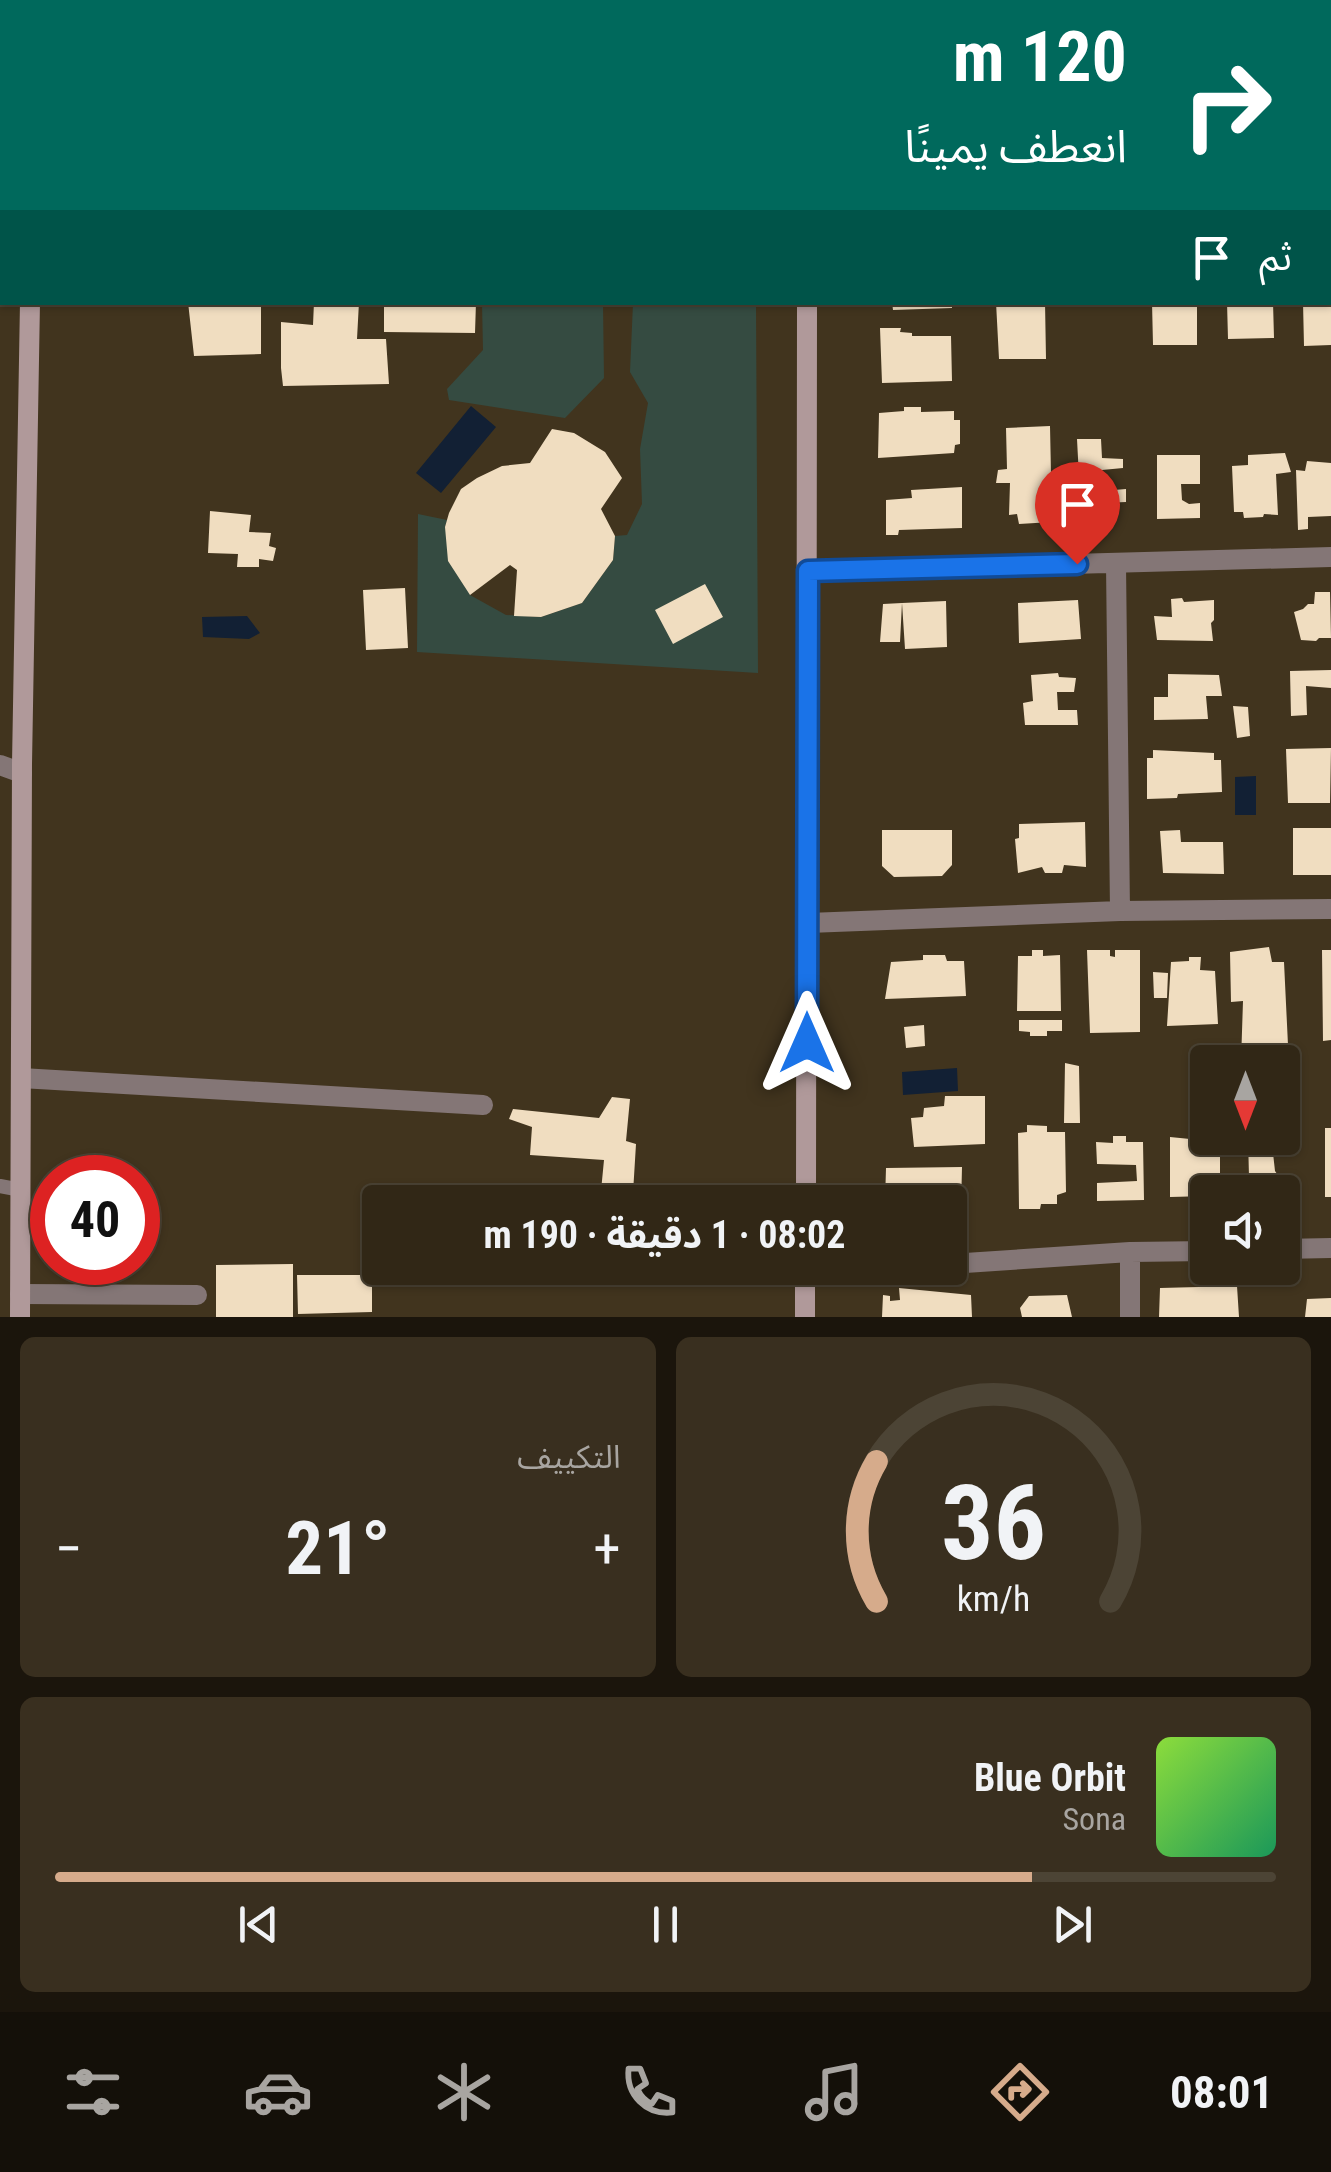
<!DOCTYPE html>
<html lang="ar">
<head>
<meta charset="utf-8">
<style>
	body { margin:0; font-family:"Roboto Condensed","Noto Sans Arabic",sans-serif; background:#392f1f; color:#f1f3f6; direction:rtl; height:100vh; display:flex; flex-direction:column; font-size:38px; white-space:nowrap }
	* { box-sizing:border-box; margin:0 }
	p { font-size:32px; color:#a8a5a1 }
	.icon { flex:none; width:55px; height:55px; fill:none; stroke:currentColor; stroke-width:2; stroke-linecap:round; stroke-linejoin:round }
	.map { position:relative; height:1317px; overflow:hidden; direction:ltr }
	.panel { display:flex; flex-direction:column; gap:20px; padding:20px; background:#1b150c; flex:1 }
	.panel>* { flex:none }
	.guide { position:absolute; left:0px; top:0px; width:1332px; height:305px; box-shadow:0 2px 8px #0004,0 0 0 2px #4c4435; direction:rtl; background:#00695c; color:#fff; overflow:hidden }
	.needle { width:65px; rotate:180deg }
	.tools { position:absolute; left:1190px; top:1045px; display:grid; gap:20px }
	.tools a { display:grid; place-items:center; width:110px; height:110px; border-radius:10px; background:#312716; box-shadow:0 2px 8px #0004,0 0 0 2px #4c4435; font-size:50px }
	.speed { position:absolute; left:30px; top:1155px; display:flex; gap:20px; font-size:50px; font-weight:700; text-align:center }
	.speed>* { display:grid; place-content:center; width:130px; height:130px; border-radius:50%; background:#312716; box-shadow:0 2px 8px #0004,0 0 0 2px #4c4435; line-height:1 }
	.speed .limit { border:15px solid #d22; background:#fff; color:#111 }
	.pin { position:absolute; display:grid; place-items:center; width:85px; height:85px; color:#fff; margin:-102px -42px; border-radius:50% 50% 50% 0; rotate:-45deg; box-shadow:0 0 10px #0007 }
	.pin .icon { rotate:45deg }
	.me { position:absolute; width:110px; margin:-55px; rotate:0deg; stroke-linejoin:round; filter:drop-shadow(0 0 8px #0008) }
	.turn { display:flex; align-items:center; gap:35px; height:210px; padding:0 40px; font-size:45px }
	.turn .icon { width:130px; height:130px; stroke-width:2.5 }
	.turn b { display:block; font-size:70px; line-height:85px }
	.then { display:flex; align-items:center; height:95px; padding:0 40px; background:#0003; gap:20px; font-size:38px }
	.big { font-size:75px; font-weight:700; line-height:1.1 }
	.panel .tile { flex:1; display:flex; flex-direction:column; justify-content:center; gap:15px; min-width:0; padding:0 35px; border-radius:15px; background:#392f1f }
	.panel .dial { align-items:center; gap:0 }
	.dial svg { height:260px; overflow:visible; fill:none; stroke:#4c4435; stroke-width:7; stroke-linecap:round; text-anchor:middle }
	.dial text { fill:#f1f3f6; stroke:none }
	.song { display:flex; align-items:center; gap:30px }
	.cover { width:120px; height:120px; border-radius:15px; background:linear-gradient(135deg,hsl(90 70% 55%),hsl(150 70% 35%)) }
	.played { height:10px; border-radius:5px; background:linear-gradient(90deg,#d6ab8b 80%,#4c4435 80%) }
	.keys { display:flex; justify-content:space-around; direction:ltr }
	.heat { display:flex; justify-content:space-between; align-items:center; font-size:55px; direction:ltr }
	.panel .tiles { flex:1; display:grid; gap:20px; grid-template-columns:1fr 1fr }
	.tile:last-child { grid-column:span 2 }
	.trip { position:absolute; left:362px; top:1185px; width:605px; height:100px; border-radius:10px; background:#312716; box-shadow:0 2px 8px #0004,0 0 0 2px #4c4435; font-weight:700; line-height:100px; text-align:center; direction:rtl }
	.tabs { display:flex; height:160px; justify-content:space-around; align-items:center; background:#141009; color:#a8a5a1 }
	.tabs .icon { width:70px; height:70px }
	.tabs .on { color:#d6ab8b }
	.tabs b { font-size:45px; color:#f1f3f6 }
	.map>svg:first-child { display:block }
	.green { fill:#354b41 }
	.water { fill:#122034 }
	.building { fill:#f0ddc0 }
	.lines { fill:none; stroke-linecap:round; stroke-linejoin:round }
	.lane { stroke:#847676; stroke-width:14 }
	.street { stroke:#847676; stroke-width:20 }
	.secondary { stroke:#b0999a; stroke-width:20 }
	.route-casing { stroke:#114b97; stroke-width:25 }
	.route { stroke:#1a73e8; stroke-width:18 }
</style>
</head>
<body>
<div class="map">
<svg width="1331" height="1317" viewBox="0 0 1331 1317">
	<rect width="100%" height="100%" fill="#41341e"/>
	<!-- green -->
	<path class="green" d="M482,303h121l1,75 -39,40 -116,-18 -2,-11 36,-39z
		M633,303h123l2,370 -341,-21 1,-138 29,6 -2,7 25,68 36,20 35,2 41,-14 31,-43 2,-24 12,-1 15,-31 -2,-55 8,-46 -18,-31z"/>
	<!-- water -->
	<path class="water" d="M471,406l25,21 -55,66 -25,-20z
		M247,616l13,17 -11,6 -46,-2 -1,-20z
		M1256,776v39h-21v-38z
		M957,1068l1,23 -55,4 -1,-23z"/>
	<!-- building -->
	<path class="building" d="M188,302h73v52l-67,2z
		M314,302h45l-2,37h29l3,45 -106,2 -2,-18v-46l32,3z
		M384,302h92l-1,31 -91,-1z
		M892,302h60v6l-59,2z
		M996,302h49l1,57h-47z
		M1152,302h45v43h-44z
		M1227,302h46l1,36 -46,1z
		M1303,302h28v43l-27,1z
		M880,328h21l-1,4 12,1v3h39l1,45 -70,2z
		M904,407h17v5l33,-1v9h6v24l-5,1 -1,8 -76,5 1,-45 25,-2z
		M1050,426l2,96 -33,2 -2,-10 -8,1 1,-32h-14l2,-13 9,-1 -1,-41z
		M552,429l22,4 31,19 17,26 -21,31 14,27 -2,24 -31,43 -41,14 -27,-1 3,-46 -7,-5 -40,30 -22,-34 -3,-34 4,-14 12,-24 16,-11 25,-12 28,-3z
		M1077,439h24l1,19 21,1v9l-21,2v21l24,-2v13l-23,1v6h-7l-1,6 -14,1z
		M1285,453l6,19 -15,2 2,41 -14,-1 -1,3 -19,1 -1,-6h-9l-2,-46 16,-1v-10z
		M1157,455h43v29h-19l1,16 7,4 11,-1v15l-43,1z
		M1307,461l24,2v53l-23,1v12l-10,1 -2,-60 9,1z
		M962,487v41l-63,2 -1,5h-12v-35l26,-2 -1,-8z
		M210,511l41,4 -2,17 22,1 -2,13 7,2 -3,13 -14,-2v8h-22l1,-13 -30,-1z
		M705,584l18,33 -50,27 -18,-34z
		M405,588l3,60 -42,2 -3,-60z
		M1315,592h15l1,46h-12l-3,3 -15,-1 -7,-28 9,-3 5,-5h6z
		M1182,598l2,4 30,-2v20l-3,3 2,18 -56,-1 -3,-24 18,1 -1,-18z
		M1078,600l3,39 -62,4 -1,-40z
		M946,601l1,46 -42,2 -3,-46z
		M902,603l-2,39h-20l3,-38z
		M1331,670v18l-25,-2 1,29 -16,1 -1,-45z
		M1058,673l1,4 17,1 -2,14h-17l1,18h19l1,15h-53l-2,-22 10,-2 -2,-26z
		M1168,674l51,1 3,21h-16l2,23 -54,1v-23h14z
		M1233,706l15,1 2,29 -13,2z
		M1331,748l-1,55h-42l-2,-54z
		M1153,750l61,3v7h7l1,32 -44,2 -1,4 -30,1v-41h6z
		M1085,822l1,45 -22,-2 -2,8h-17l-3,-6 -24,6 -3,-34 4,-1v-14z
		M1293,828h38v47h-38z
		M882,830h70v35l-10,11 -48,1 -12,-11z
		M1180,830l1,12h42l1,32 -61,-1 -3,-42z
		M1269,947l3,15h12l4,83h-7l1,17h-41l2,-61 -12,1 -1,-50z
		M1032,950h11v6l17,-1 1,56h-44l1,-55h14z
		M1087,950h23v6l5,1v-7h25v82l-50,1z
		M1322,950h9v90l-8,1z
		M923,955h22l2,6h17l2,35 -81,3 6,-37 32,-2z
		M1189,957h12l-1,13 15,1 3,53 -51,2 4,-64 18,-1z
		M1153,972l15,1 -1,25h-13z
		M1019,1020h43v11h-15v5h-17v-4l-11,-1z
		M924,1025l1,21 -19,2 -2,-21z
		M1065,1063l14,3 1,57h-16z
		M945,1096h40v48l-71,3 -3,-29 12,-1 1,-9 20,-2z
		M612,1097l18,2 -4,42 10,3 -3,49 -32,-2 3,-31 -74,-5 2,-28 -23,-8 4,-10 86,9z
		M1027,1125l20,1v6h18l1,60 -9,3v9h-16l-1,5h-21l-1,-76 9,-1z
		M1325,1128h6v69h-6z
		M1282,1134h12l1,17 -22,2 2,18 7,10h13v19h-13v-8l-19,-3v-11l-14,-1 -1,-39h34z
		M1113,1136h13v6h17l1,58 -47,1v-18l40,-2 -1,-16 -39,-1 -1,-22 17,1z
		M1170,1137l20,2 1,8 29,-2v47h-12v4l-38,1z
		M962,1167l-1,42 -11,1v-8h-65l1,-34z
		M293,1264v53h-77v-52z
		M297,1275h75v37l-74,2z
		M1237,1286l2,31h-80l1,-29z
		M899,1288l72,7 1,22h-90l1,-22 7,1v5l10,-1z
		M1067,1295l5,22h-50l-2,-9 9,-12z
		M1331,1298v19h-26l2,-18z"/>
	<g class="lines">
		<!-- lane -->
		<path class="lane" d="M0,1186l21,4"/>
		<!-- street -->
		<path class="street" d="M1110,0v2
			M1330,197h1
			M0,213h2
			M1330,230h1
			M1116,564l4,347
			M808,571l523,-14
			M0,765l22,8
			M808,923l312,-12 211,-2
			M21,1078l462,27
			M1282,1249l49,-1
			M1130,1252v65
			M950,1264l180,-12 78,-1
			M805,1273l85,-5
			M20,1294l177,1"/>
		<!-- secondary -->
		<path class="secondary" d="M34,2v-2
			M811,2v-2
			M806,1202l1,-900
			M805,1268v49
			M20,1317l2,-553 8,-462"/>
	</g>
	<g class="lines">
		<defs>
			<path id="route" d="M807,1043l1,-472 269,-7"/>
		</defs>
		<!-- route casing -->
		<use href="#route" class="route-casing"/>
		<!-- route -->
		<use href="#route" class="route"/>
	</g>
</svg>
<div class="tools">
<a><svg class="needle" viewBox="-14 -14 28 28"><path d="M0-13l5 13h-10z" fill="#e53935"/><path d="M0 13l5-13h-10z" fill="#a8a5a1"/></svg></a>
<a><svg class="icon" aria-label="sound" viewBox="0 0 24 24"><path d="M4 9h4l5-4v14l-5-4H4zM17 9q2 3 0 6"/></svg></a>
</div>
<div class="speed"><div class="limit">40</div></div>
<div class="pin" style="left:1077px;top:564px;background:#d93025"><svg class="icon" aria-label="arrive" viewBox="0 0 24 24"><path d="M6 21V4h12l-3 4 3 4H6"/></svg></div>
<svg class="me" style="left:807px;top:1043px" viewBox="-20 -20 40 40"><path d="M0-17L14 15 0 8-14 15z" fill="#1a73e8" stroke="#fff" stroke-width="4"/></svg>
<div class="trip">08:02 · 1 دقيقة · 190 m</div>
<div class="guide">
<div class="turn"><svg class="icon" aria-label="right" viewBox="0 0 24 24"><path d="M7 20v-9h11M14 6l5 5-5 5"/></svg><div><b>120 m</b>انعطف يمينًا</div></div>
<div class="then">ثم<svg class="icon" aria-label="arrive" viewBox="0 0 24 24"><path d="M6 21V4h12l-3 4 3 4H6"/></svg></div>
</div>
</div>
<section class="panel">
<div class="tiles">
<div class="tile dial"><svg viewBox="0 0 100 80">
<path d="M14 69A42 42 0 1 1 86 69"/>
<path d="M14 69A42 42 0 0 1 14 26" stroke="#d6ab8b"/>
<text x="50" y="56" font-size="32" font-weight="700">36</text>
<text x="50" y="72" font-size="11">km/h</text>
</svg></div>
<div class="tile"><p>التكييف</p>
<div class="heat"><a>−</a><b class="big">21°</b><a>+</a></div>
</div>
<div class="tile">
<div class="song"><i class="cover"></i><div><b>Blue Orbit</b><p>Sona</p></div></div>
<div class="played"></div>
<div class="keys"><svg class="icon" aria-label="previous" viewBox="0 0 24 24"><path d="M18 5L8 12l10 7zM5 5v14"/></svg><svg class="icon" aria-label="pause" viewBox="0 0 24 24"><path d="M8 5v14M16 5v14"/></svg><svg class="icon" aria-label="next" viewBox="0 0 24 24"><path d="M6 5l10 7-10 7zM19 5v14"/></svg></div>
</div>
</div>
</section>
<nav class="tabs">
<b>08:01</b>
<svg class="icon on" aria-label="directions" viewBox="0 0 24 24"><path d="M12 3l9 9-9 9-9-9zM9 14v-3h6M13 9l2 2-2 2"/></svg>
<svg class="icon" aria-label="music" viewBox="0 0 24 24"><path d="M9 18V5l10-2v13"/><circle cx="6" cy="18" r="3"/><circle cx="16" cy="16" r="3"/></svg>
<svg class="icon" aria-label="phone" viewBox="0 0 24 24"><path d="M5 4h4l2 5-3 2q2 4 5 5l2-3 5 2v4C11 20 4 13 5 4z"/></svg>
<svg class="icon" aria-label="climate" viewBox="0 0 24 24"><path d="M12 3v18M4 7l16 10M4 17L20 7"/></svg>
<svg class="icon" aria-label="car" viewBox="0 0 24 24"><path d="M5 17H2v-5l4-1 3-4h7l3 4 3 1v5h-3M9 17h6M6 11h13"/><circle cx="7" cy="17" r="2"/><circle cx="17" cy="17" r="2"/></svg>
<svg class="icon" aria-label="filters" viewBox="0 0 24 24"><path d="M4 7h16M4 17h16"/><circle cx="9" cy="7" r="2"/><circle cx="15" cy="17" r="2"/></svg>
</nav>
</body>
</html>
